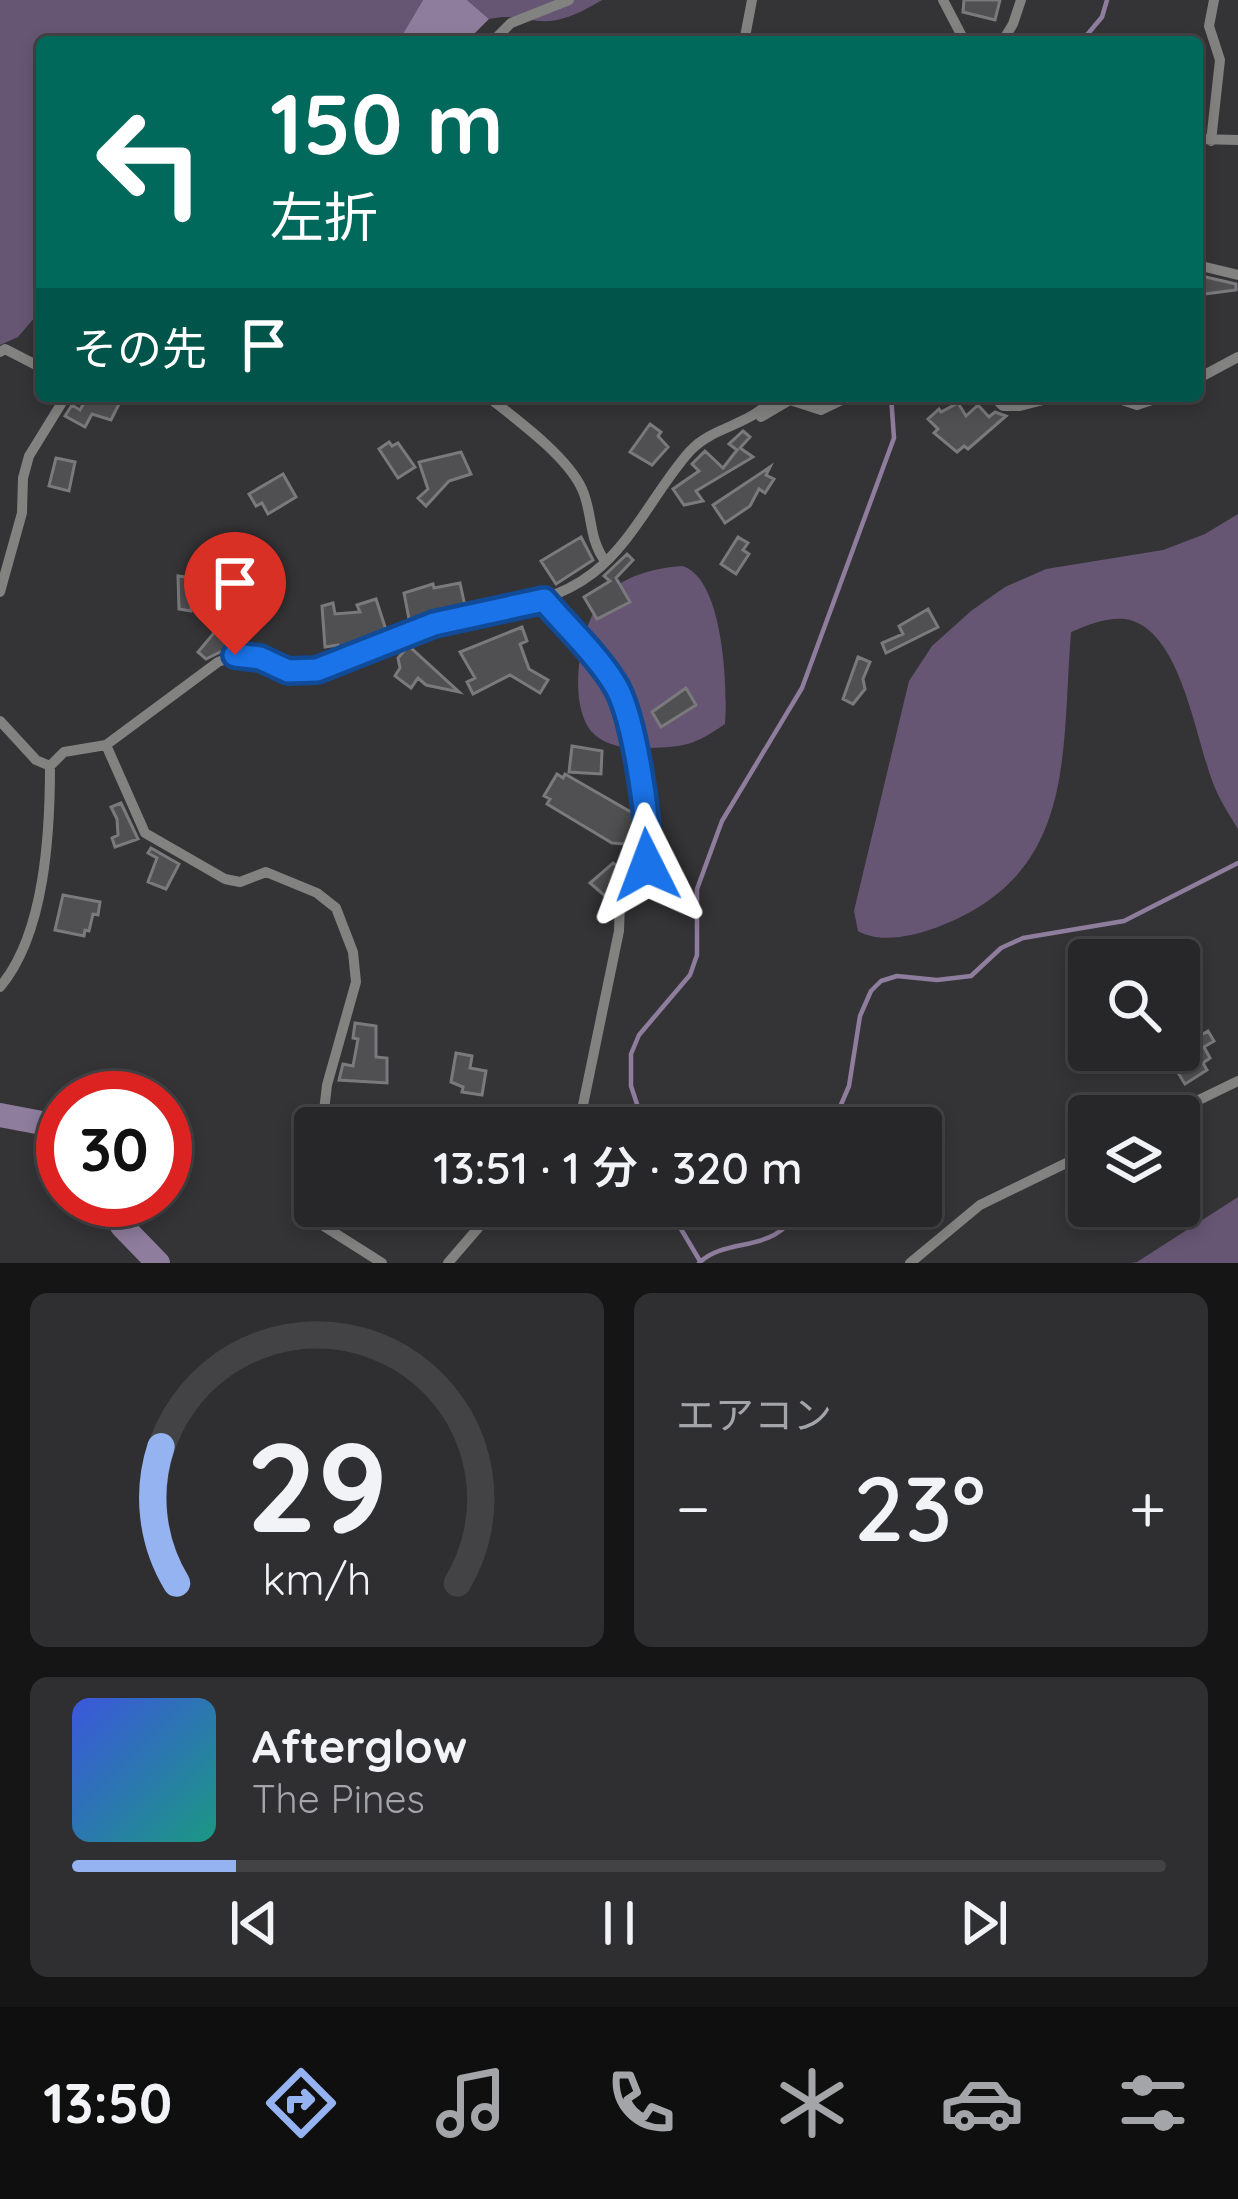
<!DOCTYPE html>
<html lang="ja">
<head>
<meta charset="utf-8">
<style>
	body { margin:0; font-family:Quicksand,"Noto Sans JP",sans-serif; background:#2f2e30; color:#f1f3f6; height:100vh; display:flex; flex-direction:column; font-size:45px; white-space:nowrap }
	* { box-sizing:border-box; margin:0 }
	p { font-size:39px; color:#a4a5a8 }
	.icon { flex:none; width:66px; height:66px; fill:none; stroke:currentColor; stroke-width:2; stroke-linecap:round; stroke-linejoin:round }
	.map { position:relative; height:1263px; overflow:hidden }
	.details { display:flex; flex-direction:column; gap:30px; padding:30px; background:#151516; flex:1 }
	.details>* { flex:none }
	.hud { position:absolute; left:36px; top:36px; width:1167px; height:366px; border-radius:12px; box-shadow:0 6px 18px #0003,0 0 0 3px #434345; background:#00695c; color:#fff; overflow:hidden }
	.buttons { position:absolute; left:1068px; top:939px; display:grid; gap:24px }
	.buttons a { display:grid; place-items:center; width:132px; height:132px; border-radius:12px; background:#272628; box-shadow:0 6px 18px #0003,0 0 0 3px #434345; font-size:60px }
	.speed { position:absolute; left:36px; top:1071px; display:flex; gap:24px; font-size:60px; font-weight:700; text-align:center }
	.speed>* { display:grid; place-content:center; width:156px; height:156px; border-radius:50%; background:#272628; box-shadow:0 6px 18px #0003,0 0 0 3px #434345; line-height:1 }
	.speed .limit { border:18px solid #d22; background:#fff; color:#111 }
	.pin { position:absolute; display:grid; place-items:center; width:102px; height:102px; color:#fff; margin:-123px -51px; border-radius:50% 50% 50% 0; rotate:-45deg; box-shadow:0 0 12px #0007 }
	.pin .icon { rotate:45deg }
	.me { position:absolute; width:132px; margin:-66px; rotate:357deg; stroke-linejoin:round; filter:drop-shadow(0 0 9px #0008) }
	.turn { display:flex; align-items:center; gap:42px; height:252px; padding:0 36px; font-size:54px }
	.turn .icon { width:156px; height:156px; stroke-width:2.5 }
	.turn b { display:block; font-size:84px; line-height:102px }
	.then { display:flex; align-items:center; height:114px; padding:0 36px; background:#0003; gap:24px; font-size:45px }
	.big { font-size:90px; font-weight:600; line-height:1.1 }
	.details .tile { flex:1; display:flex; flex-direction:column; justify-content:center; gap:18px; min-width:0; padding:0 42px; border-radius:18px; background:#2f2e30 }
	.details .dial { align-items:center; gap:0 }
	.dial svg { height:312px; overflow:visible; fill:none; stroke:#434345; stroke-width:7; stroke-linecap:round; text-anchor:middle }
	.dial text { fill:#f1f3f6; stroke:none }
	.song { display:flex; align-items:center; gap:36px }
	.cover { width:144px; height:144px; border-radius:18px; background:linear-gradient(135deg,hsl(230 70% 55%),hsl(170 70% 35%)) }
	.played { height:12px; border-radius:6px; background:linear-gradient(90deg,#95b2f1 15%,#434345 15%) }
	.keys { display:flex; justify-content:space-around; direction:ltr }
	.heat { display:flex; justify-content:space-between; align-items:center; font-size:66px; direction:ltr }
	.details .tiles { flex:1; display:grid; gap:30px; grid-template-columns:1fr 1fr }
	.tile:last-child { grid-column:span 2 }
	.trip { position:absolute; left:294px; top:1107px; width:648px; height:120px; border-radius:12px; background:#272628; box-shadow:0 6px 18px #0003,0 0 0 3px #434345; font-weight:600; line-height:120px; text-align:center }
	.tabs { display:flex; height:192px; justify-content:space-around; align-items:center; background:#100f10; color:#a4a5a8 }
	.tabs .icon { width:84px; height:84px }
	.tabs .selected { color:#95b2f1 }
	.tabs b { font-size:54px; color:#f1f3f6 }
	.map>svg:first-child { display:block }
	.forest { fill:#665674 }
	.water { fill:#8e7d9d }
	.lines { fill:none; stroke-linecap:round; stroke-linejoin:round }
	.stream { stroke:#8e7d9d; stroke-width:4.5 }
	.river { stroke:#8e7d9d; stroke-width:24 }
	.building { fill:#504f51; stroke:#7a797c; stroke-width:3 }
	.minor { stroke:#828280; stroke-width:10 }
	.route-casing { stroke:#114b97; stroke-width:30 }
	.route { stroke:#1a73e8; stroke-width:21 }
</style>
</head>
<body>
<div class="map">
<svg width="1238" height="1263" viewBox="0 0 1238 1263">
	<rect width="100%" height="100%" fill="#343336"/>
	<!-- forest -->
	<path class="forest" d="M0,0h423l-25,42h-356v267l-24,28 -18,8z
		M467,0h135c-13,8 -30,17 -45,20 -24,5 -38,-8 -68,-1z
		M1238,514v315c-8,-13 -17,-27 -23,-41 -19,-44 -33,-161 -90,-169 -19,-2 -37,6 -54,13 -10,125 6,242 -133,295 -25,9 -57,17 -80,4l-4,-20 55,-230 23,-35 39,-35 34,-24 41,-18 117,-19 42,-16z
		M682,566c41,11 46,120 43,158 -31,21 -39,23 -77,24 -18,0 -38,0 -53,-13 -29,-26 -16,-103 4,-132 18,-26 54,-35 83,-37z
		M1238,1197v66h-107l6,-1z"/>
	<!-- water -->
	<path class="water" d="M423,0h44l22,19 -23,23h-68z"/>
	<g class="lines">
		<!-- stream -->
		<path class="stream" d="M1081,42l21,-25 5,-17
			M645,1128l-14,-42v-32l8,-19 51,-60 7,-20v-66l25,-68 80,-133 92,-250 -3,-42
			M831,1128l18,-42 11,-70 11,-25 10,-10 16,-5 40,4 34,-4 30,-28 22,-10 101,-17 114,-58
			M674,1206l7,23 19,32
			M699,1263c29,-28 80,-7 100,-57"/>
		<!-- river -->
		<path class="river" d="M0,1115l63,12
			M114,1200l8,26 36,37"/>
	</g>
	<!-- building -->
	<path class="building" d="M964,0h36l-5,20 -32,-8z
		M1197,275l39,9v6l-39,5z
		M88,396h35l-12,24 -19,-6 -7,13 -20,-11 7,-11 8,5z
		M958,403l8,13 12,-11 11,12 6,-5 11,4 -38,33 -4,-3 -7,6 -23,-19 4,-4 -10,-10 11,-10 2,3z
		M650,424l11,8 -3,4 10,11 -16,18 -22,-13z
		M743,431l7,6 -10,11 13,9 -57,34 7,10 -19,4 -11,-16 26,-18 -7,-7 13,-13 18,17 14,-18 -8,-6z
		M389,442l3,4 6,-3 17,24 -17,11 -19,-29z
		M461,452l10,22 -22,7 -23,25 -8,-8 10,-9 -9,-27z
		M56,458l19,4 -6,29 -20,-5z
		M770,467l-4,8 8,4 -9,14 -6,-4 -9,17 -25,17 -12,-18z
		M283,474l13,23 -28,17 -6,-11 -6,3 -7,-12z
		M581,537l12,23 -37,24 -15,-23z
		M738,537l10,6 -5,7 6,4 -13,20 -15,-10z
		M627,554l6,6 -17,18 14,24 -33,17 -13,-22 26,-16 -6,-5z
		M178,576l16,2 -3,33 -12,-2z
		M460,583l5,23 -56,13 -5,-26 29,-9 1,4z
		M242,595l10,18 -13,7 8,7 -23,23 -18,9 -8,-7 36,-43 -4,-7z
		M376,599l11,34 -47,21 -2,-9 -13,2 -3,-41 11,-3 2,11 25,-2 -3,-7z
		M928,609l10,18 -52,26 -4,-10 21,-9 -4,-8z
		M522,627l5,14 -7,3 9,25 19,11 -8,13 -30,-18 -37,19 -6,-12 8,-4 -15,-26z
		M407,648h4l48,44 -33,-7 -8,-7 -7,10 -16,-12 5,-8 -2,-10z
		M858,657l12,5 -7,17 2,10 -12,15 -10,-5z
		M686,688l10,17 -35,22 -9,-15z
		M572,746l30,5 -1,23 -32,-2z
		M557,774l6,4 2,-4 71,41 3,30 -27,-2 -65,-39 3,-5 -6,-3z
		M121,803l17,36 -23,8 -3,-9 6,-3 -1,-16 -6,-12z
		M151,848l28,16 -13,25 -18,-7 9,-24 -9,-5z
		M613,863l14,9 -22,24 -15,-13z
		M63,895l37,7 -2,13 -5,-1 -4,17 -4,-1 -1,6 -29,-6z
		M355,1023l21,3v31l11,1v25l-48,-3 4,-16 10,2 5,-27 -5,-1z
		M1208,1031l6,10 -10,6 6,11 -7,5 4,7 -22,14 -10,-16 8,-5 -4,-15z
		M456,1053l16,3 -2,12 16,3 -4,24 -20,-3 1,-5 -12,-5z"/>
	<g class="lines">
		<!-- minor -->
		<path class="minor" d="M943,0l22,42
			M492,42l19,-19 58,-23
			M744,42l8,-42
			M1002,42l11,-18 8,-24
			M1197,139l41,1
			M1211,141l9,-81 -11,-34 5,-26
			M1197,265l41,10
			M0,352l5,-3 37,19
			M1197,379l41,-22
			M487,396c29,23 80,60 95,93 11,24 6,49 23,72
			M993,396l10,10h17l31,-8 68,1 18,6 27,-9
			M761,417l29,-17 31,10 29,-14
			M0,592l22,-79 1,-35 6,-22 37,-60
			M544,600l73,89 11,34 22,115 -3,27 -27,36 -1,30 -37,179 -11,18
			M0,721l36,39 14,6
			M106,745l39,88 80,46 15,3 26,-10 51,21 19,15 17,44 3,30 -29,103 -5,43
			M0,987c45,-53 50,-154 50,-221l14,-14 42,-7 112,-83c40,-17 59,15 97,9 42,-7 81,-36 121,-48 53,-15 111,-14 157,-50 41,-32 63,-84 97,-122 24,-26 63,-25 84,-55
			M1166,1116l72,-35
			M319,1206v17l63,40
			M448,1263l49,-57
			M910,1263l70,-58 109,-53"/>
	</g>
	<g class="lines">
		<defs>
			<path id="route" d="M235,655l25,3 28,13 29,-1 117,-46 110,-24c22,26 57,59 73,88 18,34 34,140 30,177"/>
		</defs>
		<!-- route casing -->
		<use href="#route" class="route-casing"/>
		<!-- route -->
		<use href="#route" class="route"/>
	</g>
</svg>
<div class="buttons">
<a><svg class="icon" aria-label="search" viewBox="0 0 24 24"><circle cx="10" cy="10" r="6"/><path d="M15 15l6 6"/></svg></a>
<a><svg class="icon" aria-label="layers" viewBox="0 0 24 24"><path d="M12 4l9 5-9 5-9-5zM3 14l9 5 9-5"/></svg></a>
</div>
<div class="speed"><div class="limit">30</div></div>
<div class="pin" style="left:235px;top:655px;background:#d93025"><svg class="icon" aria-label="arrive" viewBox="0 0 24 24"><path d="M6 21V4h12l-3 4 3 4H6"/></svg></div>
<svg class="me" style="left:647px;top:865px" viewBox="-20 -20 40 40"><path d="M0-17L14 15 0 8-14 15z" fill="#1a73e8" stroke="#fff" stroke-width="4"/></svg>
<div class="trip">13:51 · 1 分 · 320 m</div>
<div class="hud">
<div class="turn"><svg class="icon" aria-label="left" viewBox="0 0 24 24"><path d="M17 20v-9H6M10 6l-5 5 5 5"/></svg><div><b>150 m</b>左折</div></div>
<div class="then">その先<svg class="icon" aria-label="arrive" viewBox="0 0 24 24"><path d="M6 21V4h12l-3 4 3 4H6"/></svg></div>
</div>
</div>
<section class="details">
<div class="tiles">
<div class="tile dial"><svg viewBox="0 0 100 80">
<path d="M14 69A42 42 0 1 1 86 69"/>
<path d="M14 69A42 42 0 0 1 10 34" stroke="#95b2f1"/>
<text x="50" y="56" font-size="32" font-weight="700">29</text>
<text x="50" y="72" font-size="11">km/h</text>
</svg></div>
<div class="tile"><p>エアコン</p>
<div class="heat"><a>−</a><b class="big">23°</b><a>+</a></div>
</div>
<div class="tile">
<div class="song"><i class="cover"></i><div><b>Afterglow</b><p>The Pines</p></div></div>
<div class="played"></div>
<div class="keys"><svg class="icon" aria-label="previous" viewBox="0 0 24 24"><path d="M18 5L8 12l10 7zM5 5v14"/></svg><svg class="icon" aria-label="pause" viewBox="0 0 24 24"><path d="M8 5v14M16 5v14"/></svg><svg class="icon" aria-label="next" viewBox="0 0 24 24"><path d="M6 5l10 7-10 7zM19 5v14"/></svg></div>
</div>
</div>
</section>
<nav class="tabs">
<b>13:50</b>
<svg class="icon selected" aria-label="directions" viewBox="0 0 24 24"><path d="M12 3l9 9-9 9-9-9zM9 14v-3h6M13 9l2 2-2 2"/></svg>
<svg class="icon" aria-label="music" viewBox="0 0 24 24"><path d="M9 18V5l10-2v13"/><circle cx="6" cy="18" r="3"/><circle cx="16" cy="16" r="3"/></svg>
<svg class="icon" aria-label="phone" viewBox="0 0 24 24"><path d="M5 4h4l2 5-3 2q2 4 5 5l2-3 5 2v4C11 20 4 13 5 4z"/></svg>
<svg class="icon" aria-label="climate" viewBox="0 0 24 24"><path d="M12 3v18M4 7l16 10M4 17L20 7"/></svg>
<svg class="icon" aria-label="car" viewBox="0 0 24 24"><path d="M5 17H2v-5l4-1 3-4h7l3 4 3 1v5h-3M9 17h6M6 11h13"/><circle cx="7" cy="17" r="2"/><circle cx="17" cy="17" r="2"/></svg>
<svg class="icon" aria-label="filters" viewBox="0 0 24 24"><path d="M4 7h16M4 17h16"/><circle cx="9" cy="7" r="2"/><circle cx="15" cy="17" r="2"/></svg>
</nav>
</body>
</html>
